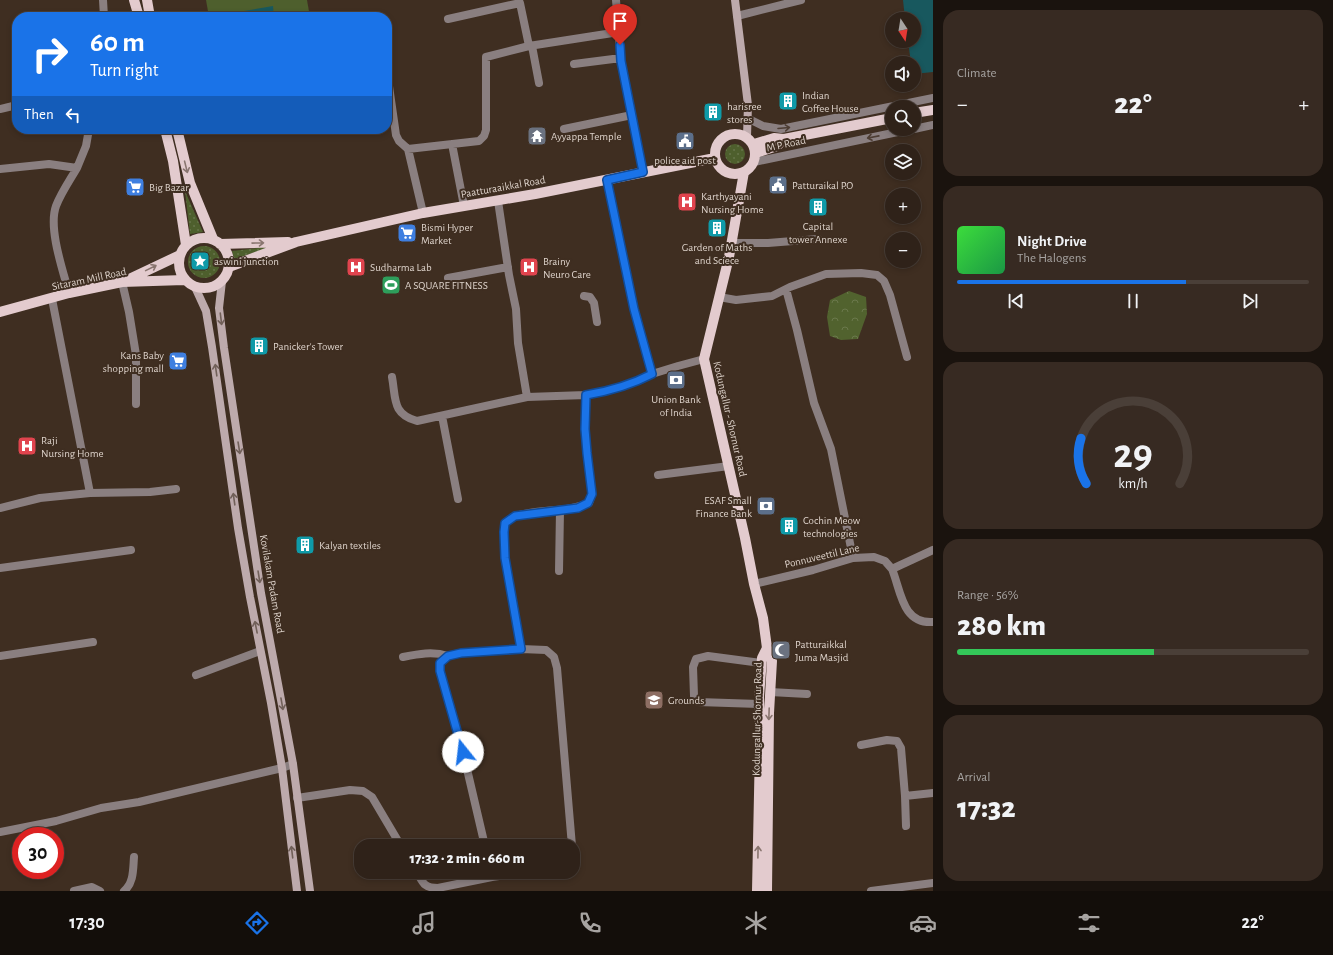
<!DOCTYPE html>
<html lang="en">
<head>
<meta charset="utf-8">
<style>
	body { margin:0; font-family:"Alegreya Sans",sans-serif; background:#372a22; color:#f1f3f6; height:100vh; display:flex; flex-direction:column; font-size:15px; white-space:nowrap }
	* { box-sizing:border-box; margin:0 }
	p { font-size:13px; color:#a7a4a2 }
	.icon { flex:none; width:22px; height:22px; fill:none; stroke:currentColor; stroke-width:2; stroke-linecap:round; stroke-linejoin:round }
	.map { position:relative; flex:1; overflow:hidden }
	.side { display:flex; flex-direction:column; gap:10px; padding:10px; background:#1a130e; width:400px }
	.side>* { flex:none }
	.top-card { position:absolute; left:12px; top:12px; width:380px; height:122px; border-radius:16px; box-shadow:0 2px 6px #0003,0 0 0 1px #4a3f38; background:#1a73e8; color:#fff; overflow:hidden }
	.needle { width:26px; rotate:168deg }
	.fabs { position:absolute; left:885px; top:12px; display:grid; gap:8px }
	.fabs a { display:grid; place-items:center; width:36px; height:36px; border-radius:50%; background:#2f2219; box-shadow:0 2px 6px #0003,0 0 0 1px #4a3f38; font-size:20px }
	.speed { position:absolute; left:12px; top:827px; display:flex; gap:8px; font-size:20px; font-weight:700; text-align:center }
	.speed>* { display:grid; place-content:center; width:52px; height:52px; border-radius:50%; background:#2f2219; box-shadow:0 2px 6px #0003,0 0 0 1px #4a3f38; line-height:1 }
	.speed .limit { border:6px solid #d22; background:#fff; color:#111 }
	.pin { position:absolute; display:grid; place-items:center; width:34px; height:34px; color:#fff; margin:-41px -17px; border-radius:50% 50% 50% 0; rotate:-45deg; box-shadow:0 0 4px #0007 }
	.pin .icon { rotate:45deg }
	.me { position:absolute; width:44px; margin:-22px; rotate:344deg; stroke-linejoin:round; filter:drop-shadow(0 0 3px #0008) }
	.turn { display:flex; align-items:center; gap:14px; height:84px; padding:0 12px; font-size:18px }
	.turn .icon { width:52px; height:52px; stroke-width:2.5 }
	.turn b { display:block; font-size:28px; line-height:34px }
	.then { display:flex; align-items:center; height:38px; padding:0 12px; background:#0003; gap:8px; font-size:15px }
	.big { font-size:30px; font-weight:800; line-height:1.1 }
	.side .tile { flex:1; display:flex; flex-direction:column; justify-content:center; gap:6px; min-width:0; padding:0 14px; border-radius:16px; background:#372a22 }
	.side .dial { align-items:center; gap:0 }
	.dial svg { height:104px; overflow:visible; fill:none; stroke:#4a3f38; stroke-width:7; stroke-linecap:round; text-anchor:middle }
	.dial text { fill:#f1f3f6; stroke:none }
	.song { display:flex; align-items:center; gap:12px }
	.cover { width:48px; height:48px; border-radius:6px; background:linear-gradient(135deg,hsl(120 70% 55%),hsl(140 70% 35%)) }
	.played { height:4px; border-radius:2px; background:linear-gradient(90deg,#1a73e8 65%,#4a3f38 65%) }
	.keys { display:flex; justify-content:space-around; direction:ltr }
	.heat { display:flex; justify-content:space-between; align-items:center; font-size:22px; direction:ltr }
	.charge { height:6px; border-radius:3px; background:linear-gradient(90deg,#34c759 56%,#4a3f38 0) }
	.trip { position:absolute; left:354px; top:839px; width:226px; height:40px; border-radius:16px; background:#2f2219; box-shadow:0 2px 6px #0003,0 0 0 1px #4a3f38; font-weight:800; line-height:40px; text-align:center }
	.tab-bar { display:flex; height:64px; justify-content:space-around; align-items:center; background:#130e0a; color:#a7a4a2 }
	.tab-bar .icon { width:28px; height:28px }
	.tab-bar .current { color:#1a73e8 }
	.tab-bar b { font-size:18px; color:#f1f3f6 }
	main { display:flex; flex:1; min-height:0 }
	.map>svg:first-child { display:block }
	.grass { fill:url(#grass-dots) }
	.forest { fill:url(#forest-crowns) }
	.green { fill:#4e5f2d }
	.water { fill:#18585e }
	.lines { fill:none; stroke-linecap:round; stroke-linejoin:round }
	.minor { stroke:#8a7f80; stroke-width:8 }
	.secondary { stroke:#bdaaac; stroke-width:8 }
	.primary { stroke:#e3cbce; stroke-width:10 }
	.oneway { stroke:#4e3e34 }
	.oneway2 { stroke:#89756f }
	.oneway3 { stroke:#716059 }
	.route-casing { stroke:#114b97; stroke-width:10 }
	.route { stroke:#1a73e8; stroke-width:7 }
	.labels { text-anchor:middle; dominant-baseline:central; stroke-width:4; stroke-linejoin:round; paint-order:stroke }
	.poi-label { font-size:11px; fill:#ddd2ca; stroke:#3f2e21; text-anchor:start }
	.street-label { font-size:11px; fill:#ddd2ca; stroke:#3f2e21 }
</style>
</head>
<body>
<main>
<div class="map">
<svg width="933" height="891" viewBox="0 0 933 891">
	<defs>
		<pattern id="grass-dots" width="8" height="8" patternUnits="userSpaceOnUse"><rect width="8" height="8" fill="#4e5f2d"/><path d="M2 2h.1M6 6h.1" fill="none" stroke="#67754a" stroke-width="1.8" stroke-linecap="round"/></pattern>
		<pattern id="forest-crowns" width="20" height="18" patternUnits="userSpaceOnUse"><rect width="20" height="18" fill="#51622e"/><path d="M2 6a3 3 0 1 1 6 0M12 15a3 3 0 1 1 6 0" fill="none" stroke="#6a784b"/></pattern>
	</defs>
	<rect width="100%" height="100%" fill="#3f2e21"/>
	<!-- grass -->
	<path class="grass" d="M725 154a10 10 0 1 1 20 0a10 10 0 1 1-20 0Z
		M185,191l18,41 -13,2z
		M274,246l-40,13 -2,-8z
		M188 262a16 16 0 1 1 32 0a16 16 0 1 1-32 0Z"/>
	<!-- forest -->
	<path class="forest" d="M849,291l17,6 1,17 -9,25 -17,1 -11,-4 -3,-19 3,-17z"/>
	<!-- green -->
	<path class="green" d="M206,0h101l3,17h-101z"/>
	<!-- water -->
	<path class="water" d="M903,0h30v72l-19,2v-11h-3l-3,-22h6v-22h-9z
		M273,6l1,11h-29l-1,-6z"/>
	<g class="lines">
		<!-- minor -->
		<path class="minor" d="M103,0l1,17
			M616,0l5,61 22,111
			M737,16l64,-16
			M448,19l72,-16 9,43
			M532,46l7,37
			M574,64l47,-6
			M387,72l9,63 3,6 9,8
			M0,109l17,-4
			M747,118l16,8 18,3 152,-31
			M564,129l68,-14
			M914,129l19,-4
			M452,144l12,62
			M754,162l158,-33
			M77,168l9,-22 3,-17
			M0,169l49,-5 28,4c-7,12 -16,25 -21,38 -8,22 7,65 13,87
			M607,180l27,129 18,65 26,-8 26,-7
			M498,201l11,74 7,34 2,34 9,54
			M423,213l-15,-64 71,-8 5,-5 2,-6v-73l43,-11 90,-14
			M731,243h37l50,-4
			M448,278l60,-11
			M122,282l7,30 7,43v49
			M786,289l11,41 17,73 17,46 22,109
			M584,296l6,1 4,6 3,19
			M719,297l17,3 36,-4 18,-9 36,-13 35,-1 16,2 7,6 6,14 17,62
			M52,299l38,194 60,-1 26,-3
			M392,377c4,22 0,37 25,44l110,-24 59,-2
			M442,416l16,83
			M658,475l71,-9
			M0,508l40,-10 50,-5
			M0,568l131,-18
			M892,569c9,22 10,55 41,53
			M559,571l1,-61
			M754,584l59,-14 40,-12 21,-1 11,4 7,8 41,-19
			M521,649l25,1 8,7 3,11 15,178
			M0,656l93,-14
			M403,657c15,-3 30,-6 45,-1
			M196,675l64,-24
			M770,692l37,2
			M759,704l-61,-2 -4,-6 -1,-29 3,-8 12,-3 53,7
			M861,745l26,-5 10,1 4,7 4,48 1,30
			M905,796l28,-3
			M297,798l53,-8 13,1 9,6 29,49
			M0,832l56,-11 45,-13 38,-6 143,-34 11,-4
			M485,846l-22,-94 -23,-81v-8l8,-7 13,-3 60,-4 -16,-91 -1,-26 1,-9c4,-3 7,-6 11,-7 24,-8 50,-3 73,-13l3,-9 -5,-41 -2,-24 1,-34c24,-4 45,-10 66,-21
			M573,854v1
			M417,872c6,11 7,16 21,16l54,-11 -1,-5
			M492,877l36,-5
			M74,891l18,-4 8,4
			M124,891c10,-8 9,-22 10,-34
			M871,891l62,-8"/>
		<!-- secondary -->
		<path class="secondary" d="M735,0l13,105 -1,31
			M222,281l-3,27 5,40 37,245 32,171 17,127
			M195,287l11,24 6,36 26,181 12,69 21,106 11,65 15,123"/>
		<!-- primary -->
		<path class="primary" d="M134,0l5,17
			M147,0l3,17
			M914,113l19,-3
			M165,129l8,32 13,84
			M177,129l13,54 23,56
			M715 154a20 20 0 1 1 40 0a20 20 0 1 1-40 0Z
			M754,144l20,-6 10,1 108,-21
			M756,153l21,-7 7,-7
			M744,172l-15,85 -25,102 41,179 9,46 9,34 4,30 5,13 -3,52 -2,178
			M179 263a25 25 0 1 1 50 0a25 25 0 1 1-50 0Z
			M220,244l68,-2
			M229,267l67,-25 127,-29 112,-19 180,-36
			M125,281l55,-26
			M0,312l69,-19 53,-11 62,-2
			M757,891l3,-145 -1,-49 3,-39 5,-10"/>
	</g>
	<!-- one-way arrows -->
	<defs><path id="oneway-shaft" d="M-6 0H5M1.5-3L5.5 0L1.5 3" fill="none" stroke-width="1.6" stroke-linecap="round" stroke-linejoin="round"/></defs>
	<g class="oneway">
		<use href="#oneway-shaft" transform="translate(784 128) rotate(-5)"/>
		<use href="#oneway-shaft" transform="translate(873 137) rotate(169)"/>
	</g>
	<g class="oneway2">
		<use href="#oneway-shaft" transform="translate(186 167) rotate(76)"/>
		<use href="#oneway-shaft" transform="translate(258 243) rotate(-1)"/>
		<use href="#oneway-shaft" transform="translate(151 268) rotate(-26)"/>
		<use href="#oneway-shaft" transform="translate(769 714) rotate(92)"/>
		<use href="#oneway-shaft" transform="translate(758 852) rotate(-89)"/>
	</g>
	<g class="oneway3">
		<use href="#oneway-shaft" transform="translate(221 319) rotate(83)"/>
		<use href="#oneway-shaft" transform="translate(216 370) rotate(-98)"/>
		<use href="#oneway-shaft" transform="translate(239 448) rotate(81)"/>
		<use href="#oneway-shaft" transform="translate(234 499) rotate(-98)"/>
		<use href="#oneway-shaft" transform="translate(259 577) rotate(81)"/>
		<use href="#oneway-shaft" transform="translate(256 627) rotate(-101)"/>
		<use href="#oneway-shaft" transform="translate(282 704) rotate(80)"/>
		<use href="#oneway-shaft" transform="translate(292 852) rotate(-97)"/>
	</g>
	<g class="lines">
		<defs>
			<path id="route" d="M463,752l-23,-81v-8l8,-7 13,-3 60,-4 -16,-91 -1,-26 1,-9 10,-7 63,-8 10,-5 4,-9 -5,-41 -2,-24 1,-34c24,-4 45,-10 66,-21l-18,-65 -27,-129 36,-8 -22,-111 -1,-16"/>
		</defs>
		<!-- route casing -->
		<use href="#route" class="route-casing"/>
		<!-- route -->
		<use href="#route" class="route"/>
	</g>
	<!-- icons -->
	<defs>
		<symbol id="building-square" viewBox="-11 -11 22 22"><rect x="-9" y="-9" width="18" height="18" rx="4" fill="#0f9aa8" stroke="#3f2e21"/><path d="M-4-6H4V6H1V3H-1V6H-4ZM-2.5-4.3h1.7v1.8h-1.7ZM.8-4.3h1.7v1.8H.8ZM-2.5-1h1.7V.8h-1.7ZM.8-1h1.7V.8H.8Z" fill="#fff"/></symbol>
		<symbol id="temple-square" viewBox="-11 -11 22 22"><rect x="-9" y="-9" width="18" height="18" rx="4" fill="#6b7280" stroke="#3f2e21"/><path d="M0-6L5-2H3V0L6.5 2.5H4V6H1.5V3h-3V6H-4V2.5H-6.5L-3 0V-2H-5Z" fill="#fff"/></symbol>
		<symbol id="civic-square" viewBox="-11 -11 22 22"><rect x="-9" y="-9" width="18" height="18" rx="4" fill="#5c6f8a" stroke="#3f2e21"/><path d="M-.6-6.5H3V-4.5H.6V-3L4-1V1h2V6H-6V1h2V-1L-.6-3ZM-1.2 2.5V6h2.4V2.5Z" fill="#fff"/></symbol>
		<symbol id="supermarket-square" viewBox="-11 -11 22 22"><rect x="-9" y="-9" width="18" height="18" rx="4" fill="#3f7fe0" stroke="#3f2e21"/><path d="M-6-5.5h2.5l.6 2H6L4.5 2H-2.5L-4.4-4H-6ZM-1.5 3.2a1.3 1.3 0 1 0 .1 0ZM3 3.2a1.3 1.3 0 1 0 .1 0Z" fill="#fff"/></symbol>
		<symbol id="hospital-square" viewBox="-11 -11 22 22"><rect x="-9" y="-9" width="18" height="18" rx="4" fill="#e0444e" stroke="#3f2e21"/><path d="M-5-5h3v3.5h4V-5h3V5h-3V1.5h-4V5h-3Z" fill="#fff"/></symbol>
		<symbol id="sight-square" viewBox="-11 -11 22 22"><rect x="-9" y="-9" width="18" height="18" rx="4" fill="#0f9aa8" stroke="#3f2e21"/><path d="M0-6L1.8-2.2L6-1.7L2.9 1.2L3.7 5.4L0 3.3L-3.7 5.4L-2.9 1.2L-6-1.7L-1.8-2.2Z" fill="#fff"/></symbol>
		<symbol id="stadium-square" viewBox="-11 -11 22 22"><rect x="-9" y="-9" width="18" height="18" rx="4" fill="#2e9e5b" stroke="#3f2e21"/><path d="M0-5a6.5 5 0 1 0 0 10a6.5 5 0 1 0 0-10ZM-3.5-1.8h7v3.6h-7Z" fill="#fff"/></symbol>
		<symbol id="bank-square" viewBox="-11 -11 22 22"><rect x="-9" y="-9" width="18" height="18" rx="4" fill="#5c6f8a" stroke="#3f2e21"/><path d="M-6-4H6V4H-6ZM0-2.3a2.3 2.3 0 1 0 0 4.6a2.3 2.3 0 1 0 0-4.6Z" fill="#fff"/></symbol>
		<symbol id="mosque-square" viewBox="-11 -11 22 22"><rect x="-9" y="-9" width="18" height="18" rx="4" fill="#6b7280" stroke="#3f2e21"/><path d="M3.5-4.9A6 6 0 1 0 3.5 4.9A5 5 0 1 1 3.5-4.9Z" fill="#fff"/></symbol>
		<symbol id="school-square" viewBox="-11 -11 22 22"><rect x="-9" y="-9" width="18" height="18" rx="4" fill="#8d6e63" stroke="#3f2e21"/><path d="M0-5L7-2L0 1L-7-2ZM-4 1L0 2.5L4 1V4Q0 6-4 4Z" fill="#fff"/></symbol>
	</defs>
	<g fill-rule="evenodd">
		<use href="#building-square" x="777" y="90" width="22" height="22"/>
		<use href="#building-square" x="702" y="101" width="22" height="22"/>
		<use href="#temple-square" x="526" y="125" width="22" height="22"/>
		<use href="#civic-square" x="674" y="130" width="22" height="22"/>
		<use href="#civic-square" x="767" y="174" width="22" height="22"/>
		<use href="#supermarket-square" x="124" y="176" width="22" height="22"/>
		<use href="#hospital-square" x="676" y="191" width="22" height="22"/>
		<use href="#building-square" x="807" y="196" width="22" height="22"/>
		<use href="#building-square" x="706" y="217" width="22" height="22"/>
		<use href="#supermarket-square" x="396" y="222" width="22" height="22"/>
		<use href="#sight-square" x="189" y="250" width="22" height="22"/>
		<use href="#hospital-square" x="345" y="256" width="22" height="22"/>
		<use href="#hospital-square" x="518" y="256" width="22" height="22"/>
		<use href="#stadium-square" x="380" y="274" width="22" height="22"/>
		<use href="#building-square" x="248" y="335" width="22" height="22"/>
		<use href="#supermarket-square" x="167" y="350" width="22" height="22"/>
		<use href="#bank-square" x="665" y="369" width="22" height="22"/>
		<use href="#hospital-square" x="16" y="435" width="22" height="22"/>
		<use href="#bank-square" x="755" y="495" width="22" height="22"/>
		<use href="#building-square" x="778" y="515" width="22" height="22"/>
		<use href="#building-square" x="294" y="534" width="22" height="22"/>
		<use href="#mosque-square" x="770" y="639" width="22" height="22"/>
		<use href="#school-square" x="643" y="689" width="22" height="22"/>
	</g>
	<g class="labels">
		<!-- poi labels -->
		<g class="poi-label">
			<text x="802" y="95">Indian<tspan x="802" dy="13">Coffee House</tspan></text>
			<text x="727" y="106">harisree<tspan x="727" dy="13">stores</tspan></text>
			<text x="551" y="136">Ayyappa Temple</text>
			<text x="685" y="160" text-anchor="middle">police aid post</text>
			<text x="792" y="185">Patturaikal P.O</text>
			<text x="149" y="187">Big Bazar</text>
			<text x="701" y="196">Karthyayani<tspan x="701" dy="13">Nursing Home</tspan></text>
			<text x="818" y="226" text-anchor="middle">Capital<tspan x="818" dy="13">tower Annexe</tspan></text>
			<text x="421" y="227">Bismi Hyper<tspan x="421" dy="13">Market</tspan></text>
			<text x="717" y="247" text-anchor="middle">Garden of Maths<tspan x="717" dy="13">and Sciece</tspan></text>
			<text x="214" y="261">aswini junction</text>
			<text x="543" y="261">Brainy<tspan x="543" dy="13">Neuro Care</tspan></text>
			<text x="370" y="267">Sudharma Lab</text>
			<text x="405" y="285">A SQUARE FITNESS</text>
			<text x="273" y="346">Panicker's Tower</text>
			<text x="164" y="355" text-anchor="end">Kans Baby<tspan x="164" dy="13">shopping mall</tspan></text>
			<text x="676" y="399" text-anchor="middle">Union Bank<tspan x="676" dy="13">of India</tspan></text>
			<text x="41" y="440">Raji<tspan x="41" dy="13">Nursing Home</tspan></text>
			<text x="752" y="500" text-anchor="end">ESAF Small<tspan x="752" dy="13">Finance Bank</tspan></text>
			<text x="803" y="520">Cochin Meow<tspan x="803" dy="13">technologies</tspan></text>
			<text x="319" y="545">Kalyan textiles</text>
			<text x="795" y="644">Patturaikkal<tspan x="795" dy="13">Juma Masjid</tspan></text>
			<text x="668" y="700">Grounds</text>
		</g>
		<!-- street labels -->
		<g class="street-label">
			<text transform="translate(786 144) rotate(-12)">M P Road</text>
			<text transform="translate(503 187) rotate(-10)">Paatturaaikkal Road</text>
			<text transform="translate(89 279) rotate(-12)">Sitaram Mill Road</text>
			<text transform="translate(730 419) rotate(77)">Kodungallur - Shornur Road</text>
			<text transform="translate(822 556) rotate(-13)">Ponnuveettil Lane</text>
			<text transform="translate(272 584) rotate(80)">Kovilakam Padam Road</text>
			<text transform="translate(757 719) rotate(-89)">Kodungallur-Shornur Road</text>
		</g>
	</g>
</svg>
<div class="fabs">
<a><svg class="needle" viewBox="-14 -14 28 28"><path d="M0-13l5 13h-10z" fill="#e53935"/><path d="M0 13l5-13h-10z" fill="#a7a4a2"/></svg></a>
<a><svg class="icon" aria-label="sound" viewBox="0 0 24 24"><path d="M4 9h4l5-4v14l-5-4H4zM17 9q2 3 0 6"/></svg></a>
<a><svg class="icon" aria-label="search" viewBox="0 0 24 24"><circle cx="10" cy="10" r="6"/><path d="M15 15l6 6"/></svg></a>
<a><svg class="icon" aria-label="layers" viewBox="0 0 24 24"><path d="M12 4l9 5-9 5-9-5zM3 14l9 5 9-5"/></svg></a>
<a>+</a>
<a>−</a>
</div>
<div class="speed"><div class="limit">30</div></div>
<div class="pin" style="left:620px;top:45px;background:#d93025"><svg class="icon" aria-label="arrive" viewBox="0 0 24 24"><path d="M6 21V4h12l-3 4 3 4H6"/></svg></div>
<svg class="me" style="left:463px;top:752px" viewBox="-20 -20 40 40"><circle r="19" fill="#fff"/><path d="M0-13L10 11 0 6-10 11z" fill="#1a73e8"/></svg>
<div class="trip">17:32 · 2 min · 660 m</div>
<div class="top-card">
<div class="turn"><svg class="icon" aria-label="right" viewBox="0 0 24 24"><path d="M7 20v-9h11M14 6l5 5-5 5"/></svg><div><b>60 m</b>Turn right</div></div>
<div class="then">Then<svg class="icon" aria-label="left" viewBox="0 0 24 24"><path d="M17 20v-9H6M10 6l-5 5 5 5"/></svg></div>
</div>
</div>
<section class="side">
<div class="tile"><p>Climate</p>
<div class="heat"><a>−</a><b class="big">22°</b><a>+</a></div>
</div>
<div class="tile">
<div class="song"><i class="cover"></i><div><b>Night Drive</b><p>The Halogens</p></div></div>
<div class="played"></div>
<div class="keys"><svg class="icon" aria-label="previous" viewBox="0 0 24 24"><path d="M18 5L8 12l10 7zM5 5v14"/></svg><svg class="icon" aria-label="pause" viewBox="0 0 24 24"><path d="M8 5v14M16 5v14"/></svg><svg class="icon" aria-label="next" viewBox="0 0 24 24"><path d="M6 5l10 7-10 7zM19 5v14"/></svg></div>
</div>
<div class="tile dial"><svg viewBox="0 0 100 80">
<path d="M14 69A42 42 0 1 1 86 69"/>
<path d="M14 69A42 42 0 0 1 10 34" stroke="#1a73e8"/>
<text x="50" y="56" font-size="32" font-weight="700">29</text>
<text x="50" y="72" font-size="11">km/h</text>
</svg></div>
<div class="tile"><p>Range · 56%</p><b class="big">280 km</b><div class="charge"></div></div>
<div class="tile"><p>Arrival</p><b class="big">17:32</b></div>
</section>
</main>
<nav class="tab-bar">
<b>17:30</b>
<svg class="icon current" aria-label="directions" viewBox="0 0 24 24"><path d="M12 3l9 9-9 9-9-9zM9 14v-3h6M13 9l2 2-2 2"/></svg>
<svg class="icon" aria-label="music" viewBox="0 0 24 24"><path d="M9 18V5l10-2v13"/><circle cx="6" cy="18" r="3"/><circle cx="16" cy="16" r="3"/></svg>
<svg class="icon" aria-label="phone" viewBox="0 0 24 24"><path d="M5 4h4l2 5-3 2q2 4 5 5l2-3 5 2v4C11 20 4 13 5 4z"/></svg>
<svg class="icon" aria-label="climate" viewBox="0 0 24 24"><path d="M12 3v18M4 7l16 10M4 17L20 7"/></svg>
<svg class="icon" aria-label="car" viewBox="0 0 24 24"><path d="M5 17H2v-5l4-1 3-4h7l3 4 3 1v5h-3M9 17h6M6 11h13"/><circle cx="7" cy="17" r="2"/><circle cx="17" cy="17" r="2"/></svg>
<svg class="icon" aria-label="filters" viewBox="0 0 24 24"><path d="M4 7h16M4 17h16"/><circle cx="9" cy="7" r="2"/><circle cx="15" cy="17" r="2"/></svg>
<b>22°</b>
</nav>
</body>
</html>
